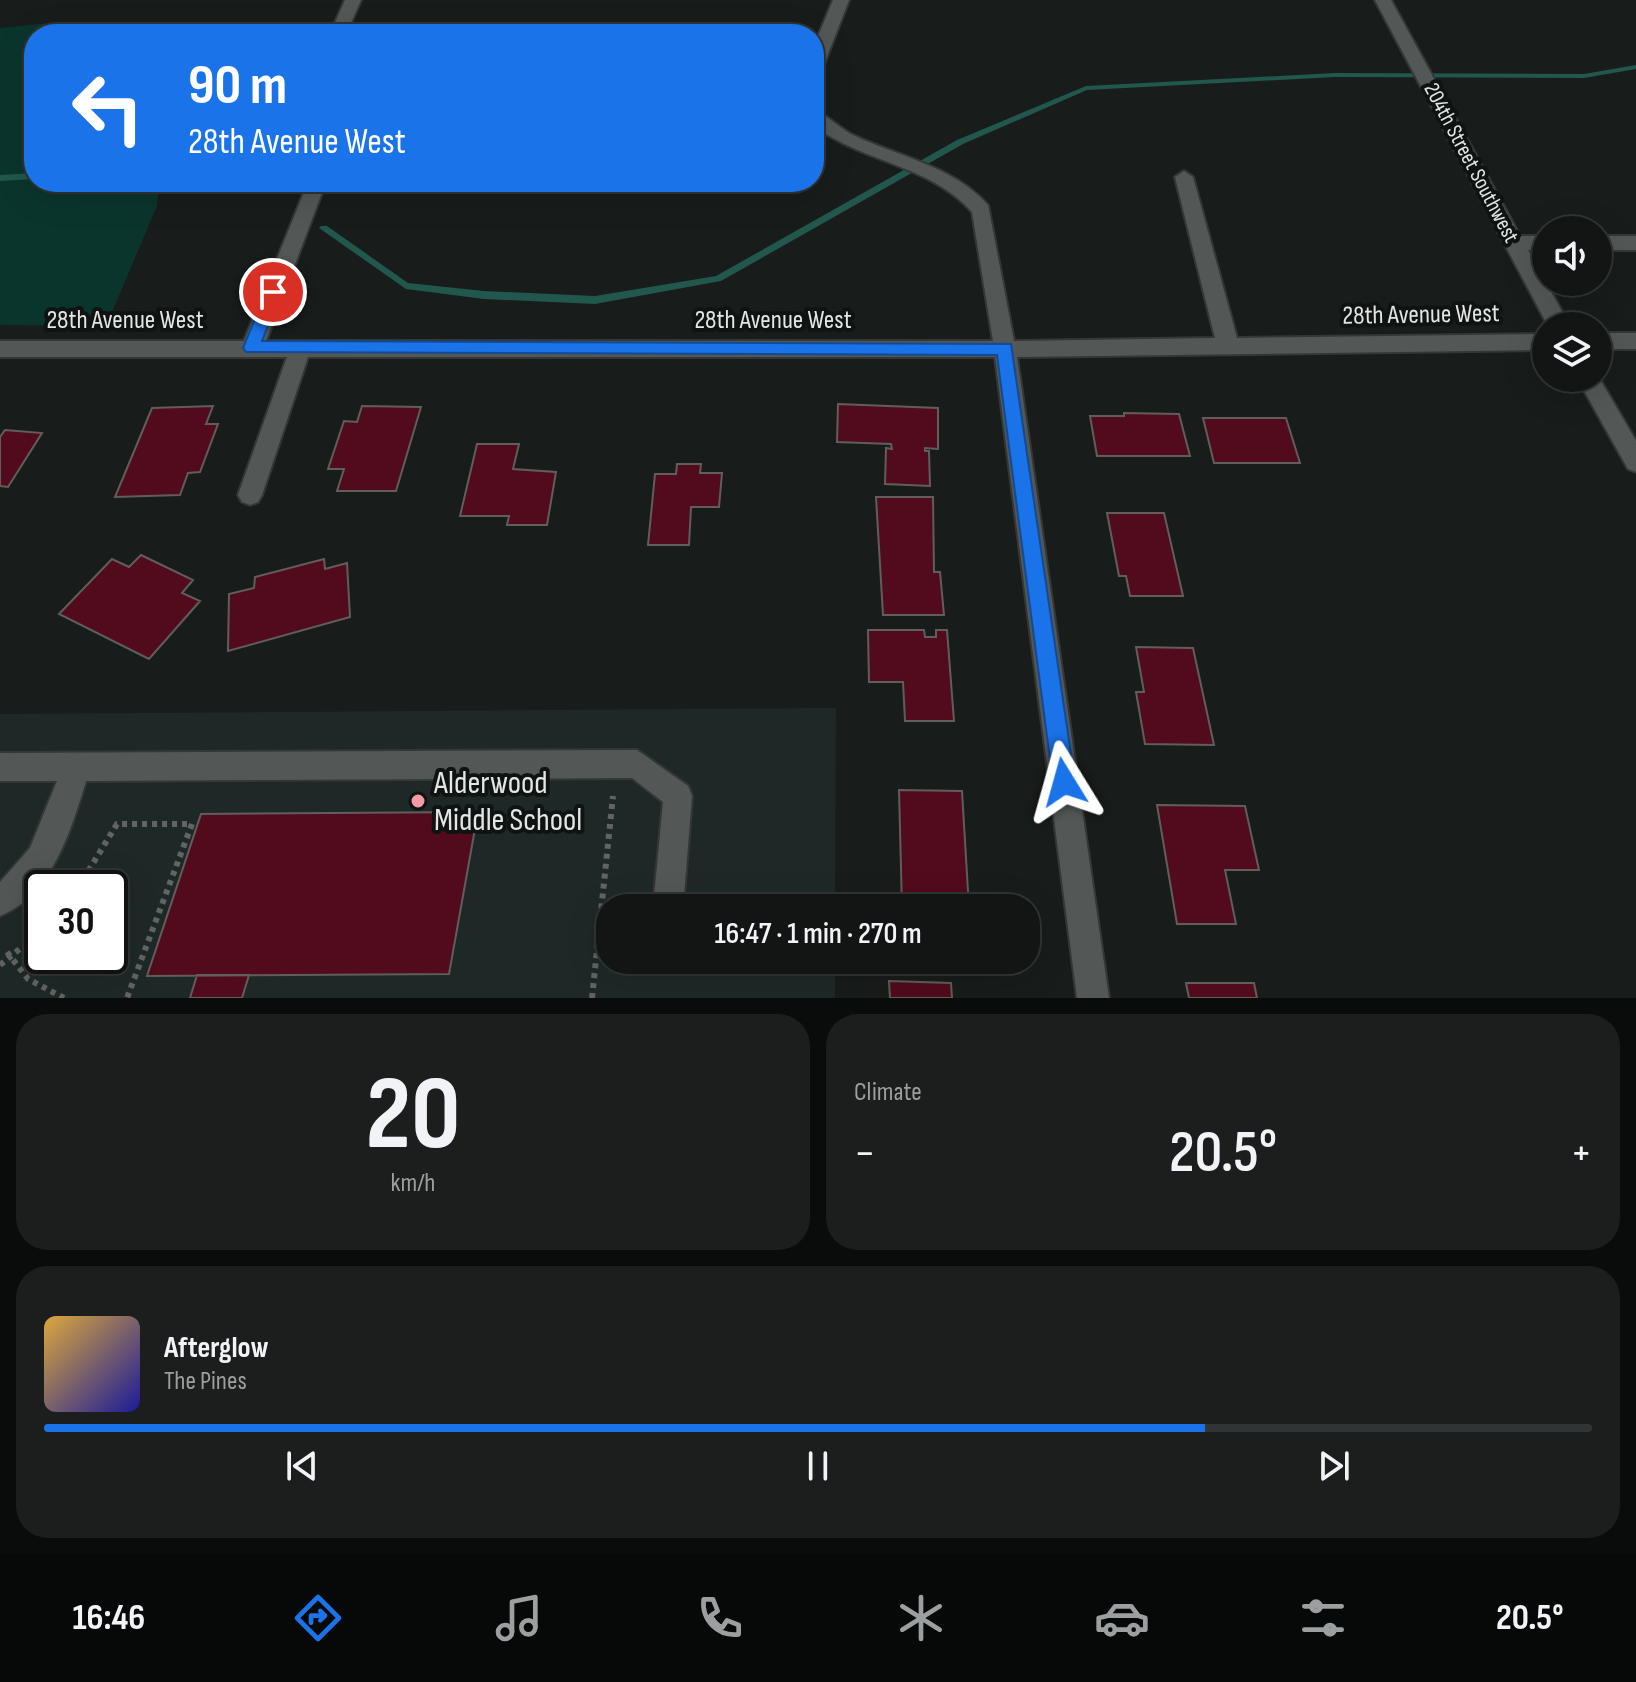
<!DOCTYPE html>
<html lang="en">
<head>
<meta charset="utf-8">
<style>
	body { margin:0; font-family:"Sofia Sans Condensed",sans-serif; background:#1b1e1d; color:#f1f3f6; height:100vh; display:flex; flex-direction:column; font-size:30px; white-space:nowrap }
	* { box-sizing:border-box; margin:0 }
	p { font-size:26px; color:#9c9fa0 }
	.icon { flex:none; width:44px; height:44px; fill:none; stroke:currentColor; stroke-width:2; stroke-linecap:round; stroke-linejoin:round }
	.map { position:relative; height:998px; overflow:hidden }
	.details { display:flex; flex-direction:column; gap:16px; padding:16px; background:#0a0c0b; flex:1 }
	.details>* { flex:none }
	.guide { position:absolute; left:24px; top:24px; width:800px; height:168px; border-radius:32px; box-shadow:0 8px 32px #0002,0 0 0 2px #313434; background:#1a73e8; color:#fff; overflow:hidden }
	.controls { position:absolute; left:1532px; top:216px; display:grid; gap:16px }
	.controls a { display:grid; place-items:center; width:80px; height:80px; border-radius:50%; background:#121514; box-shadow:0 8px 32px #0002,0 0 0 2px #313434; font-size:40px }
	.speed { position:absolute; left:24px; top:870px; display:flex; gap:16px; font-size:40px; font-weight:700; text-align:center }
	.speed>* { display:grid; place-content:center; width:104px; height:104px; border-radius:50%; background:#121514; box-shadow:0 8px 32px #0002,0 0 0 2px #313434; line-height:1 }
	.speed .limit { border:4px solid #111; border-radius:12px; background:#fff; color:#111 }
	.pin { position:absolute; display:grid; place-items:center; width:68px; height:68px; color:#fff; margin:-34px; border:4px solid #fff; border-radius:50%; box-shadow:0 2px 8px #0007 }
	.me { position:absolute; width:88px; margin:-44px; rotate:352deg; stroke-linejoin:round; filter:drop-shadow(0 0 6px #0008) }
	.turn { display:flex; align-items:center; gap:28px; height:168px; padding:0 32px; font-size:36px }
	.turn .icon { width:104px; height:104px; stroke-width:2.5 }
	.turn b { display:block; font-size:56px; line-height:68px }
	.big { font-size:60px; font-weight:600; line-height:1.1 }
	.details .card { flex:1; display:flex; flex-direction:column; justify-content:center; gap:12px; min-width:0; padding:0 28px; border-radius:32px; background:#1b1e1d }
	.details .dial { align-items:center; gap:0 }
	.dial b { font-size:104px; line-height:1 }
	.song { display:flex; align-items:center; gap:24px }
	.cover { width:96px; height:96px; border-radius:12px; background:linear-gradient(135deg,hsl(40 70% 55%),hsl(240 70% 35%)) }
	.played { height:8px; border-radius:4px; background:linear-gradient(90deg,#1a73e8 75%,#313434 75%) }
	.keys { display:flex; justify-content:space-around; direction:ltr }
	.heat { display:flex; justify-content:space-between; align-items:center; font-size:44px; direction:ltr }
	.details .tiles { flex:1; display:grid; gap:16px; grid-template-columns:1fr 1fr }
	.card:last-child { grid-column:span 2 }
	.trip { position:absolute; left:596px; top:894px; width:444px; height:80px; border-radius:32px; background:#121514; box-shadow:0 8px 32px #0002,0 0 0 2px #313434; font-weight:600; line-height:80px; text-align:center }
	.menu { display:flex; height:128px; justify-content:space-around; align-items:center; background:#070808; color:#9c9fa0 }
	.menu .icon { width:56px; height:56px }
	.menu .current { color:#1a73e8 }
	.menu b { font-size:36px; color:#f1f3f6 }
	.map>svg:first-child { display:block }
	.built { fill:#1e2927; fill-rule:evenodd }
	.green { fill:#0a352d }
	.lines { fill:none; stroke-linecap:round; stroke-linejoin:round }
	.stream { fill:#21574c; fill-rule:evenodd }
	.building { fill:#510b1d; stroke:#615d5d; stroke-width:2 }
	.minor-casing { stroke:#353737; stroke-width:4 }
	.path { stroke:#616463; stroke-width:6; stroke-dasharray:5 5; stroke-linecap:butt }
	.minor { fill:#535856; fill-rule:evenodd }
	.route { fill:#1a73e8; stroke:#114b97; stroke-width:2 }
	.poi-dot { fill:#f49aa5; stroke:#0f1312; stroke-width:3 }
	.labels { text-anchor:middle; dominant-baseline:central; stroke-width:8; stroke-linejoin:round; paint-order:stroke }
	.far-street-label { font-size:22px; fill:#e3e6e5; stroke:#0f1312 }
	.street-label { font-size:26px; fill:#e3e6e5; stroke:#0f1312 }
	.near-poi-label { font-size:32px; fill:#e3e6e5; stroke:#0f1312; text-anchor:start }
</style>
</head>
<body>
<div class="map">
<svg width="1636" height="998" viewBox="0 0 1636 998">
	<rect width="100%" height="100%" fill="#181c1b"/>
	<!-- built -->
	<path class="built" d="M836,708l-1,200h-225v52h225v38h-835v-284zM42,888h68v68h-68z"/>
	<!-- green -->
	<path class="green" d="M50,23l67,1 6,10h-89v148h125l-2,24 -51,120 -106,-1v-297z"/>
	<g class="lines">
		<!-- stream -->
		<path class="stream" d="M1636,65v4l-52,9 -249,-1 -248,13 -124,54 -242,137 -126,23 -111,-5 -78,-10 -87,-61 2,-2h6l81,57 76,8 111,5 121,-20 241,-136 129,-54 249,-13 249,1z
			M34,173v6l-34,2v-6z"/>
	</g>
	<!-- building -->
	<path class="building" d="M838,404l100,4v41l-13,-1v3h4l1,35 -45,-2 1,-36 6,1 -1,-5 -54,-2z
		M213,406l-7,18h12l-18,48 -12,1 -8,22 -65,2 37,-89z
		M362,406l59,1 -25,84h-59l7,-22h-16l16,-48 13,1z
		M1124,413l55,1 11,42h-93l-7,-40h34z
		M1203,418h83l14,45h-86z
		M5,430l37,3 -34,54 -8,-1v-49z
		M477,444h42l-6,25 43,3 -9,53h-40l2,-9h-49z
		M677,464h24l-1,9h22l-3,34h-28l-2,38h-41l7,-71h21z
		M876,497h57l1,75h6l4,43h-61z
		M1107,513h57l19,83h-53l-4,-20h-7z
		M141,555l52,25 -11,13 18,8 -51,58 -90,-45 53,-55 17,8z
		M324,559l1,10 22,-6 3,54 -122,34 1,-57 25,-6 1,-11z
		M868,630h56l1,7h11v-7h11l7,91h-49l-2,-39h-34z
		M1136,647l57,1 21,97 -69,-1 -9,-52h8z
		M899,790l63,1 7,117h-67z
		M1157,805l88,1 14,64h-34l11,54h-59z
		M478,812l-29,162 -302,2 54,-162z
		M197,975h52l-7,23h-52z
		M889,981l62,2 1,15h-62z
		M1186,983h68l3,15h-68z"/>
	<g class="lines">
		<defs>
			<path id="minor" d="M345,0h16l-15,34h-16z
				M833,0h16l-26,67 -9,5v-26z
				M1375,0h16l129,236h26v14h-18l42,76h-22z
				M814,111c14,4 24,16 37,23 47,23 101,31 137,71l26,136 201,-3 -40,-161 9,-6 9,6 44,161 309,-4v16l-529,7 92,641h-32l-82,-641h-687l-46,138 -4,7 -8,3 -8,-3 -4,-7 49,-138h-287v-16h244l64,-159h18l-60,159h727l-21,-129c-41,-47 -110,-50 -158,-86z
				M1598,236h38v14h-38z
				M1598,333h38v16h-38z
				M1598,376l38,65v31l-8,-3 -51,-91z
				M637,750l51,36 4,10 -9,112h-30l10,-106 -31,-24 -546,3c-15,49 -34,114 -86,135v-34l30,-34 27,-67h-57v-28z"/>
		</defs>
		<!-- minor casing -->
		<use href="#minor" class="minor-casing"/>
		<!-- path -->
		<path class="path" d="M78,888l39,-64h75l-65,174
			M7,952l21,27 36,19
			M0,965l42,-34
			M592,998l21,-202"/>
		<!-- minor -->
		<use href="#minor" class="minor"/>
	</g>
	<!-- route -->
	<path class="route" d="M273,287l8,5 -19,49 749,3 64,438 -4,7 -7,3 -8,-3 -3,-7 -56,-427 -751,-3 -3,-4 23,-56z"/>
	<!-- markers -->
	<circle class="poi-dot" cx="418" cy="801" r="8"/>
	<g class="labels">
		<!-- far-street labels -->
		<g class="far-street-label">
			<text transform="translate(1471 163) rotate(62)">204th Street Southwest</text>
		</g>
		<!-- street labels -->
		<g class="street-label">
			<text transform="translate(1421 315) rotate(-1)">28th Avenue West</text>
			<text x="125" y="320">28th Avenue West</text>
			<text x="773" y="320">28th Avenue West</text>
		</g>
		<!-- near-poi labels -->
		<g class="near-poi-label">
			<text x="434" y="783">Alderwood<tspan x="434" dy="37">Middle School</tspan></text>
		</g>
	</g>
</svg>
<div class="controls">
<a><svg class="icon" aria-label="sound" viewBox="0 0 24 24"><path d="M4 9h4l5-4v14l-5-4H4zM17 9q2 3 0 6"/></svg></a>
<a><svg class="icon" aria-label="layers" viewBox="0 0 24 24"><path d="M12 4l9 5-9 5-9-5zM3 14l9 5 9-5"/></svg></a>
</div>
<div class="speed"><div class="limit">30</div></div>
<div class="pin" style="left:273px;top:292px;background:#d93025"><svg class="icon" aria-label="arrive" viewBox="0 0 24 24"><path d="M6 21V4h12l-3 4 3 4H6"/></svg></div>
<svg class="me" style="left:1064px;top:782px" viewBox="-20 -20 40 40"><path d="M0-17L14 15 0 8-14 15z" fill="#1a73e8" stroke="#fff" stroke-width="4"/></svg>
<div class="trip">16:47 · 1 min · 270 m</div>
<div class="guide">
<div class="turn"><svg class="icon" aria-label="left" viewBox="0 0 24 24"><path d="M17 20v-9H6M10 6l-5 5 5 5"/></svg><div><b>90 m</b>28th Avenue West</div></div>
</div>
</div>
<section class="details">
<div class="tiles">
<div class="card dial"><b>20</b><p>km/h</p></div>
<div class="card"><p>Climate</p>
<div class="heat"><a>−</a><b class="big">20.5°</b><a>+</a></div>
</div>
<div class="card">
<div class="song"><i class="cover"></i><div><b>Afterglow</b><p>The Pines</p></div></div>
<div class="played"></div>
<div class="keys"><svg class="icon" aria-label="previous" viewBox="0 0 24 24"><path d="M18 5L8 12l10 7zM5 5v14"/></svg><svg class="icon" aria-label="pause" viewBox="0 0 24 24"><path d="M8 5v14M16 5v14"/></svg><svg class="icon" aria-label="next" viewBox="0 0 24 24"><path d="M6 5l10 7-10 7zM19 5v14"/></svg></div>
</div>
</div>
</section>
<nav class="menu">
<b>16:46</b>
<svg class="icon current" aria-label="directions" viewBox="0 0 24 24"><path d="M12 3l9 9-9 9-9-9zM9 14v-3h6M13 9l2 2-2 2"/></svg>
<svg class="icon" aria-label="music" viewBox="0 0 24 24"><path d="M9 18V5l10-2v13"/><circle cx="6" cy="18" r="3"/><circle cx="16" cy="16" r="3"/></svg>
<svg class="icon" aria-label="phone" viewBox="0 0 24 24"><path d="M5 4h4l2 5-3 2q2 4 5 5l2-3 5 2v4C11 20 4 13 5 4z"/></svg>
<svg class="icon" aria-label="climate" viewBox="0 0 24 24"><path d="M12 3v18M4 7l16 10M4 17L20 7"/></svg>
<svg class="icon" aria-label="car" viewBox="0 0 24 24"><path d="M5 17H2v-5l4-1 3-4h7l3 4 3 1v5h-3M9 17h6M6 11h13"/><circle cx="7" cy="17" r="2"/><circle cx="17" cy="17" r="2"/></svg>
<svg class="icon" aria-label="filters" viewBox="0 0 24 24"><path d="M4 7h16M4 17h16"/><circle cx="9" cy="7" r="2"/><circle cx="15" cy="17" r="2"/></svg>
<b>20.5°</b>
</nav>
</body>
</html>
